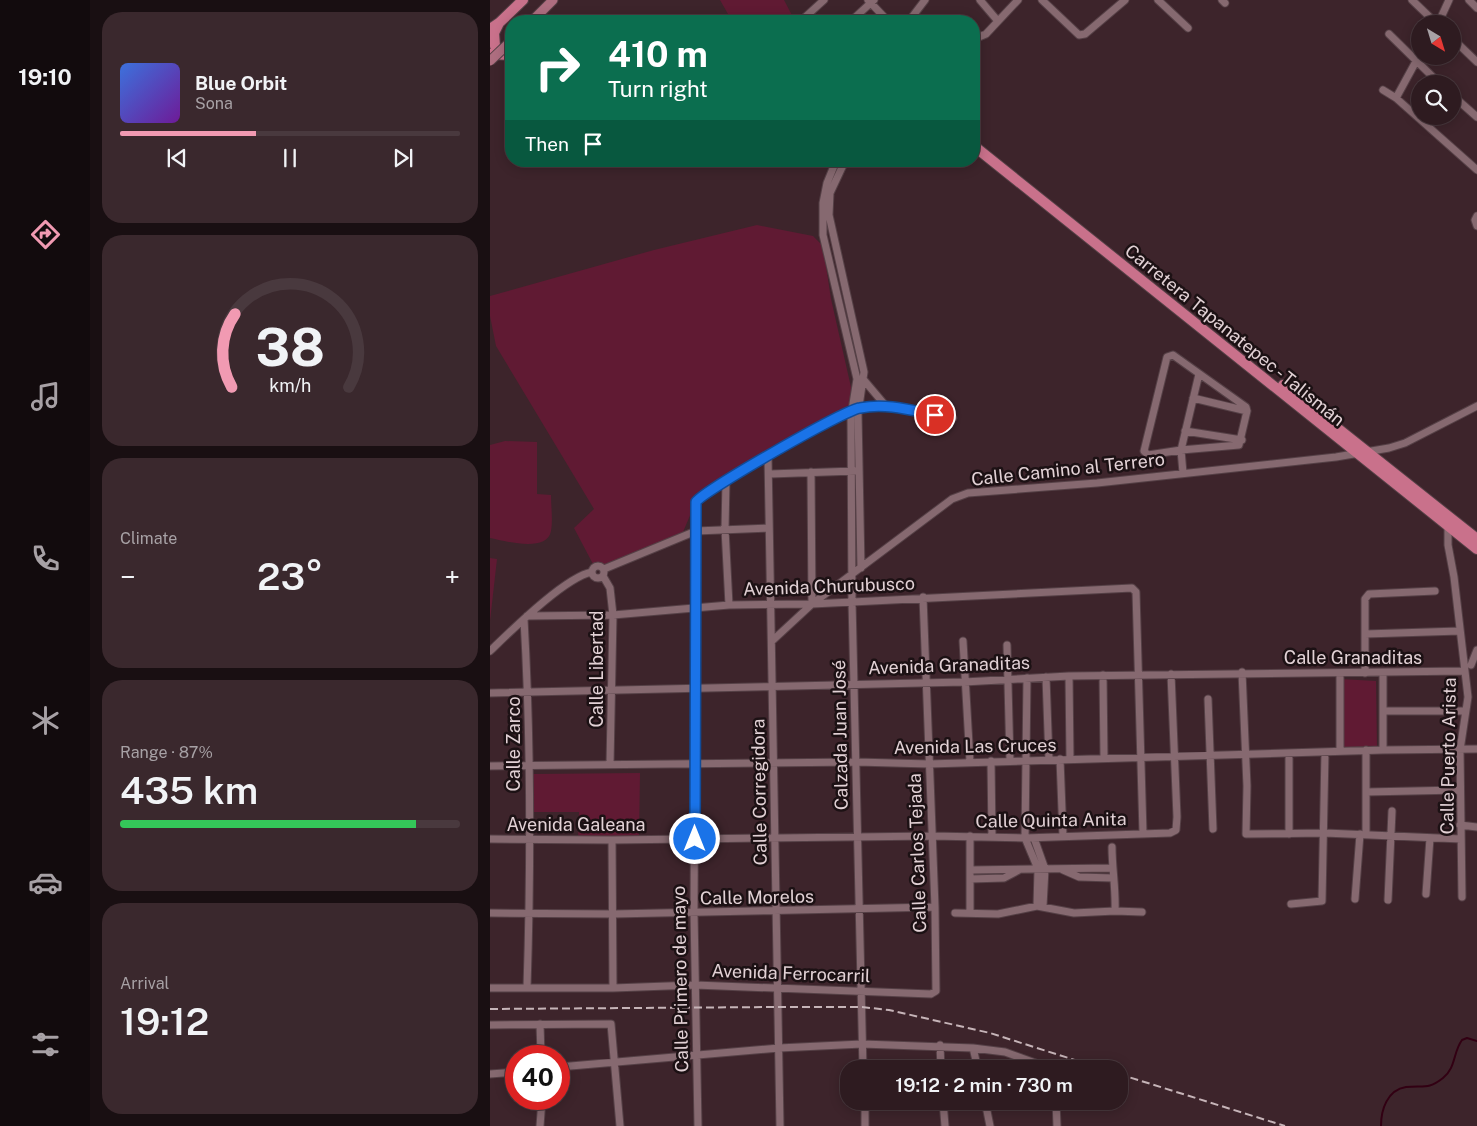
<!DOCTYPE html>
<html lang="en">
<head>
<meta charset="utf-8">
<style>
	body { margin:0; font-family:"Public Sans",sans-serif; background:#3a282d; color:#f1f3f6; height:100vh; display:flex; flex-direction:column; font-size:19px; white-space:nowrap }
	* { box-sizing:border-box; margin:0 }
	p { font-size:16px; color:#a7a1a5 }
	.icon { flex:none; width:28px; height:28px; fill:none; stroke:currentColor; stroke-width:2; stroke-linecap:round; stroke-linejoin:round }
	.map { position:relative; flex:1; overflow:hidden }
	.drawer { display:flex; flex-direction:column; gap:12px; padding:12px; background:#190f12; width:400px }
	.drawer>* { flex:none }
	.banner { position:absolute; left:15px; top:15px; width:475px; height:152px; border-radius:20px; box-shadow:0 2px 12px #0003,0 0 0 1px #49393e; background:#0b6e4f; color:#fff; overflow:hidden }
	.needle { width:32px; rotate:142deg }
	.tools { position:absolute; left:921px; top:15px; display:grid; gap:10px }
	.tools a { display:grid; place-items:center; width:50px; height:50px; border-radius:50%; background:#2e1b20; box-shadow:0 2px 12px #0003,0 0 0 1px #49393e; font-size:25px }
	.speed { position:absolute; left:15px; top:1045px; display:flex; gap:10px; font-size:25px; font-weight:700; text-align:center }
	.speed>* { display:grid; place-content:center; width:65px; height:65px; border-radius:50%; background:#2e1b20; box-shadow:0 2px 12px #0003,0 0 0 1px #49393e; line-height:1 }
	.speed .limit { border:8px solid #d22; background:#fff; color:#111 }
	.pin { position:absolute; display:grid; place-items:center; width:42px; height:42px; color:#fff; margin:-21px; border:2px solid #fff; border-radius:50%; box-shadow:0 1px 5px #0007 }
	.me { position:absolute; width:55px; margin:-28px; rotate:0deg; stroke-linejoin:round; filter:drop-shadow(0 0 4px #0008) }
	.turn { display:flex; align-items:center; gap:18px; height:105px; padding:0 20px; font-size:22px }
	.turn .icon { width:65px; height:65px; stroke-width:2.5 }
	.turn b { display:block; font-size:35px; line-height:42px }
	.then { display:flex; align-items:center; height:48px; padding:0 20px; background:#0003; gap:10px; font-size:19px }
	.big { font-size:38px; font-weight:600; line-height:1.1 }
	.drawer .card { flex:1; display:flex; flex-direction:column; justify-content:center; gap:8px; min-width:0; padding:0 18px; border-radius:20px; background:#3a282d }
	.drawer .dial { align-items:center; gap:0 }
	.dial svg { height:130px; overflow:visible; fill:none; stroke:#49393e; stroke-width:7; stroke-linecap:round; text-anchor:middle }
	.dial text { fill:#f1f3f6; stroke:none }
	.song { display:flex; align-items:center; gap:15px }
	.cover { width:60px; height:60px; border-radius:8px; background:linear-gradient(135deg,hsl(220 70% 55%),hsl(280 70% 35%)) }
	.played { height:5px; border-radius:2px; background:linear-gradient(90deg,#f19ab2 40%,#49393e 40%) }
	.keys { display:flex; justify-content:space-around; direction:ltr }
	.heat { display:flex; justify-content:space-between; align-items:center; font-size:28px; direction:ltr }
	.charge { height:8px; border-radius:4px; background:linear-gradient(90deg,#34c759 87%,#49393e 0) }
	.trip { position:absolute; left:350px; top:1060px; width:288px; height:50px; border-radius:20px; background:#2e1b20; box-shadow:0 2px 12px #0003,0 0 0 1px #49393e; font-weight:600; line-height:50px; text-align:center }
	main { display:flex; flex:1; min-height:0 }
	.dock { display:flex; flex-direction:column; width:90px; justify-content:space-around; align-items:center; background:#120b0d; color:#a7a1a5 }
	.dock .icon { width:35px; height:35px }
	.dock .on { color:#f19ab2 }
	.dock b { font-size:22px; color:#f1f3f6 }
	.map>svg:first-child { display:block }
	.green { fill:#601a33 }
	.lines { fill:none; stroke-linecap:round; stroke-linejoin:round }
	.stream { stroke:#320013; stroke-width:2 }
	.minor-casing { stroke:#554046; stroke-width:9 }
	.major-casing { stroke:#554046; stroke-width:11 }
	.highway-casing { stroke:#554046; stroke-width:12 }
	.minor { stroke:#866970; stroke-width:7 }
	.major { stroke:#ae6e80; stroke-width:9 }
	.highway { stroke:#c9718b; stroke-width:10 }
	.rail { stroke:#c6b4b8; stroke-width:2; stroke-dasharray:8 4; stroke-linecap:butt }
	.major-bridge-casing { stroke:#554046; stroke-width:11; stroke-linecap:butt }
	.major-bridge { stroke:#ae6e80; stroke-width:9 }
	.route-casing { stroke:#114b97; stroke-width:12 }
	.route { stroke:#1a73e8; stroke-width:9 }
	.labels { text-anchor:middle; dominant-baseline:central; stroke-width:5; stroke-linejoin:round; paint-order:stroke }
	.street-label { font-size:18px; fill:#e2d1d5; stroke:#1c1114 }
</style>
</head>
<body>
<main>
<nav class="dock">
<b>19:10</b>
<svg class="icon on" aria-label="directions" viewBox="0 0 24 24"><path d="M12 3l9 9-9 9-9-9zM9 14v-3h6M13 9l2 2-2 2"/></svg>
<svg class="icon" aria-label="music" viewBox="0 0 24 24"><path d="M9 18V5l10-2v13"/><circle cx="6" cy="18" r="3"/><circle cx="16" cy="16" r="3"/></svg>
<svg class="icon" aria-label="phone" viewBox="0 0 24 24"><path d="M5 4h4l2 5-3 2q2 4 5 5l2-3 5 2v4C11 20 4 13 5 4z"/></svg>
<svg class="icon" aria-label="climate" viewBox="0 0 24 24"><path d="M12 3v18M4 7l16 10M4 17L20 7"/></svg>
<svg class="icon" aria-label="car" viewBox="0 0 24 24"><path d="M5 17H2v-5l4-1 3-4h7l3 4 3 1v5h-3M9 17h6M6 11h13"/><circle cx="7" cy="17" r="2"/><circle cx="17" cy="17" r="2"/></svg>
<svg class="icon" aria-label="filters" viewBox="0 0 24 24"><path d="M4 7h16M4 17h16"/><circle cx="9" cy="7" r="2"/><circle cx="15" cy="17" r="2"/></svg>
</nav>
<section class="drawer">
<div class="card">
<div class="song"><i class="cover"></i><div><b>Blue Orbit</b><p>Sona</p></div></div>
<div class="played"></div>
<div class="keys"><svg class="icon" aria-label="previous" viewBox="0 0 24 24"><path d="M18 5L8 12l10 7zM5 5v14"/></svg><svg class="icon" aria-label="pause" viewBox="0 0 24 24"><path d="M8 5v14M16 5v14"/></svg><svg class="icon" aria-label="next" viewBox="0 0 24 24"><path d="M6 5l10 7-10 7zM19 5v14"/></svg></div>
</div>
<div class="card dial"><svg viewBox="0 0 100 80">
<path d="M14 69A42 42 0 1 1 86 69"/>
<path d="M14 69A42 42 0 0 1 16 24" stroke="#f19ab2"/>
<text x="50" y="56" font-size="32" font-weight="700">38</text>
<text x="50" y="72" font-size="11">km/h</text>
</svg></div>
<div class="card"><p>Climate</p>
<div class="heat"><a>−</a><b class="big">23°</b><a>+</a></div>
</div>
<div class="card"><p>Range · 87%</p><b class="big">435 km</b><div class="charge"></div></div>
<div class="card"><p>Arrival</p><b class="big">19:12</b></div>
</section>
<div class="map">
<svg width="987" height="1126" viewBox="0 0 987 1126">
	<rect width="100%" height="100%" fill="#3d242b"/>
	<!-- green -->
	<path class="green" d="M230,0h64l11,21h-63z
		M267,225l56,11 10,10 8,53 22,97 -7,20 -83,45 -69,45 -11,26 -75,35 -15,-3 -19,-36 20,-19 -98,-163 -6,-30v-20l164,-46z
		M15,441l32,1v52l14,1c0,12 2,25 0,36 -4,22 -46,10 -61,7v-93z
		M0,558l7,1 -7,62z
		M850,679l36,2 1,68 -37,-1z
		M150,773l-1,67h-61l1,-28h-46v-38z"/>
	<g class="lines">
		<!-- stream -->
		<path class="stream" d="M891,1126c0,-16 6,-36 25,-39 17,-2 22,3 37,-9 13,-10 10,-26 19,-38l5,-2 10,3"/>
		<defs>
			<path id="minor" d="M378,0l20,21
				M490,0l17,20
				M552,0l37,35 6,-1 40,-34
				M668,0l30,28
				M732,0l3,3
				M922,0l25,24
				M979,0l8,8
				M313,19l21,-19
				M361,21l23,-21
				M419,21l16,-21
				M948,24l11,-24
				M899,34l51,50
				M962,38l25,24
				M484,39l12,-5 32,-34
				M893,90l13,8 81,72
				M962,95l25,22
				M906,98l24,-44
				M346,161l-9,22 -4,20v32l34,144 -6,37 1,185 11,468
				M355,161l-15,32 -1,22 35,157 -6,41 3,155
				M987,216l-2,4 2,6
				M373,379l22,26 68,13
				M703,398l54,13
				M695,431l57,9
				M278,457l12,669
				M321,472l1,132
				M693,473l-2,-23 58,-5 8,-34 -1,-4 -73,-52 -6,2 -23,94 4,4 33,-5 18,-76
				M280,474l85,-3
				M236,481l-1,48 4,76
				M958,526v19l6,32 14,120 -8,53 2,147
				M102 572a6 6 0 1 1 12 0a6 6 0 1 1-12 0Z
				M114,569l92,-38 73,-3
				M113,576l7,12 3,27 -3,149
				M37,616l86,-1 116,-10 83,-1 320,-16 4,4 7,241
				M34,619c7,123 7,246 3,369
				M875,634l95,-3
				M282,641l40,-37 140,-105 16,-6 129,-10 239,-26 53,-9 16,-5 72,-37
				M473,641l7,121
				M517,645l3,116
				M0,651c21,-20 75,-74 102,-79
				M981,665l6,-15
				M752,672l5,114 -1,48 79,-1 136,6
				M850,673v78
				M875,673v-74l4,-5 66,-3
				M613,675l1,83
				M579,676l1,83
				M556,677l3,83
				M537,678l-2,160 13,31 -1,37
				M0,693l474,-11 105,-6 395,-5
				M718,699l5,130
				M893,711h82
				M876,750v84
				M893,750v-77
				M799,753v81
				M570,759l3,77
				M501,761l1,76
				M0,766l367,-4 72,2 454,-14 94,-1
				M876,792l93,-2
				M970,825l17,2
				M544,838l11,31 -2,37
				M0,839l122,1 320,-4 93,2 145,-5 6,-3 1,-13 -6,-143
				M122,840l1,148
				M622,847c0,22 4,42 3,64
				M480,870l142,-2
				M573,870l16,7 34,1
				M480,879l34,-1 15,-8
				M936,894l4,-56
				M865,899l5,-65
				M898,900l4,-89
				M801,904l31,-3 3,-149
				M0,913l123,1 322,-7
				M465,913l43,1 39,-8 37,7 41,-2 27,1
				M480,913v-77
				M0,988h123l82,-3 236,9 5,-3 -1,-84 -12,-310
				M50,1024l1,32
				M0,1025l121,-1 9,102
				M450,1045l1,24
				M483,1048l5,21
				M69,1067l220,-19 83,-4 111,4 32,4 47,17
				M0,1074l26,-2
				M375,1101v25
				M453,1101l2,25
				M495,1101l5,25
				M566,1101l1,25
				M50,1126l2,-27
				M208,1126l-4,-213 2,-411 30,-21 113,-66 20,-7 26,-3"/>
			<path id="major" d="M42,21l21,-21"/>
			<path id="highway" d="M0,29l9,-6 24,-23
				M5,46l-1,-13 5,-10
				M0,54l21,1
				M484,146l503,403
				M793,385l194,154"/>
		</defs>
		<!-- minor casing -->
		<use href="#minor" class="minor-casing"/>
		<!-- major casing -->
		<use href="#major" class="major-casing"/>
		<!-- highway casing -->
		<use href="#highway" class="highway-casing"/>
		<!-- minor -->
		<use href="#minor" class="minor"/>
		<!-- major -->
		<use href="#major" class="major"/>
		<!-- highway -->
		<use href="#highway" class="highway"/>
		<!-- rail -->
		<path class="rail" d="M0,1009l287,-2h85l27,3 101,23 113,36
			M629,1074l166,52"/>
		<defs>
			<path id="major-bridge" d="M0,61l21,-20"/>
		</defs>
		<!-- major-bridge casing -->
		<use href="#major-bridge" class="major-bridge-casing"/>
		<!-- major-bridge -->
		<use href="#major-bridge" class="major-bridge"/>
	</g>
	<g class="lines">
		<defs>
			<path id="route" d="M205,839l1,-337c7,-11 148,-92 164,-94 26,-5 50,2 75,7"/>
		</defs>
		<!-- route casing -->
		<use href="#route" class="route-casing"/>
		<!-- route -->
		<use href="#route" class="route"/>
	</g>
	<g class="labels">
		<!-- street labels -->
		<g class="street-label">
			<text transform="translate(745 335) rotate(39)">Carretera Tapanatepec - Talismán</text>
			<text transform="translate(578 469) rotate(-6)">Calle Camino al Terrero</text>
			<text transform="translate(339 586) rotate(-2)">Avenida Churubusco</text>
			<text x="863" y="657">Calle Granaditas</text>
			<text transform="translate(459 665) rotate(-2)">Avenida Granaditas</text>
			<text transform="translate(106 669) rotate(-90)">Calle Libertad</text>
			<text transform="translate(350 735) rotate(-91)">Calzada Juan José</text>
			<text transform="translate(23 744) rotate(-90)">Calle Zarco</text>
			<text transform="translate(485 746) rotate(-1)">Avenida Las Cruces</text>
			<text transform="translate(958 756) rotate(-89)">Calle Puerto Arista</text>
			<text transform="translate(269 792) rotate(-91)">Calle Corregidora</text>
			<text transform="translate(561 820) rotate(-1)">Calle Quinta Anita</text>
			<text x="86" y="824">Avenida Galeana</text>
			<text transform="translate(427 853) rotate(-92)">Calle Carlos Tejada</text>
			<text transform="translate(267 897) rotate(-1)">Calle Morelos</text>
			<text transform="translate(301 973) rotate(2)">Avenida Ferrocarril</text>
			<text transform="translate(190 979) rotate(-91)">Calle Primero de mayo</text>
		</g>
	</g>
</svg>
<div class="tools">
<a><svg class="needle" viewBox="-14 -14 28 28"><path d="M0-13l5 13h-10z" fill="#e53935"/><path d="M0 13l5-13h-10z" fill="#a7a1a5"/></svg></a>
<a><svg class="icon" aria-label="search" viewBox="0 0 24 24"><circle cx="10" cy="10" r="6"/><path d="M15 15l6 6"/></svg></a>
</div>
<div class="speed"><div class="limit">40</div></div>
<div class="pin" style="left:445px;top:415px;background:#d93025"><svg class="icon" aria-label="arrive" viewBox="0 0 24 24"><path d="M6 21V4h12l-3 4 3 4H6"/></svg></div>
<svg class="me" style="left:205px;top:839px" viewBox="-20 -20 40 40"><circle r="17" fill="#1a73e8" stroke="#fff" stroke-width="3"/><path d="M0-11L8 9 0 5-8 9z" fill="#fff"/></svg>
<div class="trip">19:12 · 2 min · 730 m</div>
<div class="banner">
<div class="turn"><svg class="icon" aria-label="right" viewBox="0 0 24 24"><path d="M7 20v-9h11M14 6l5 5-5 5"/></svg><div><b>410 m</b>Turn right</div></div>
<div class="then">Then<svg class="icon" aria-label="arrive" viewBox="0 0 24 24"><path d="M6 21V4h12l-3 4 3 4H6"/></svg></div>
</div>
</div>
</main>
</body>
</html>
